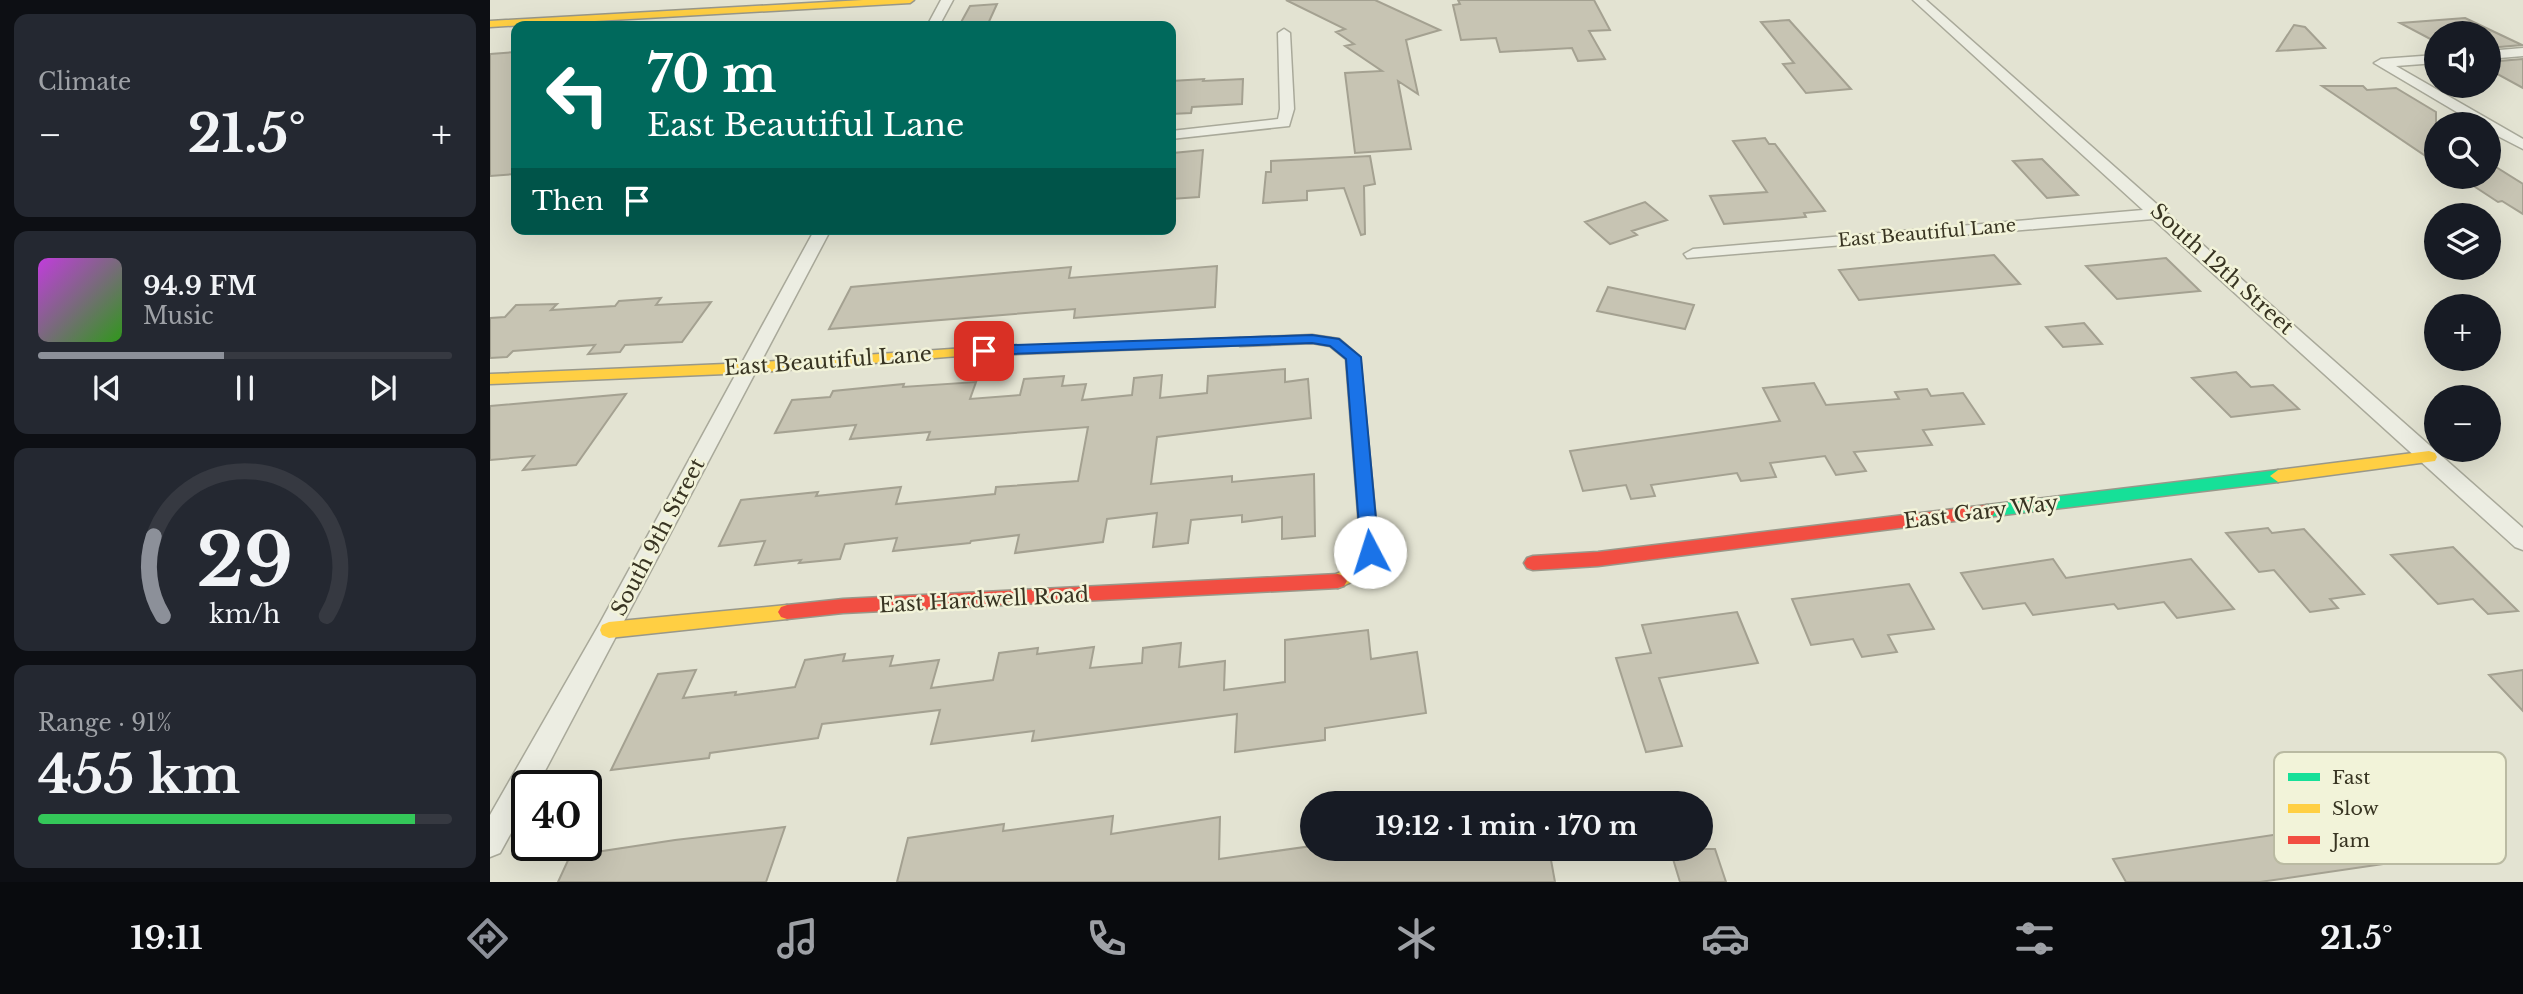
<!DOCTYPE html>
<html lang="en">
<head>
<meta charset="utf-8">
<style>
	body { margin:0; font-family:"Libre Baskerville",serif; background:#242831; color:#f1f3f6; height:100vh; display:flex; flex-direction:column; font-size:26px; white-space:nowrap }
	* { box-sizing:border-box; margin:0 }
	p { font-size:23px; color:#9ea1a6 }
	.icon { flex:none; width:38px; height:38px; fill:none; stroke:currentColor; stroke-width:2; stroke-linecap:round; stroke-linejoin:round }
	.map { position:relative; flex:1; overflow:hidden }
	.side { display:flex; flex-direction:column; gap:14px; padding:14px; background:#0d0f14; width:490px }
	.side>* { flex:none }
	.top-card { position:absolute; left:21px; top:21px; width:665px; height:214px; border-radius:14px; box-shadow:0 7px 28px #0002; background:#00695c; color:#fff; overflow:hidden }
	.buttons { position:absolute; left:1934px; top:21px; display:grid; gap:14px }
	.buttons a { display:grid; place-items:center; width:77px; height:77px; border-radius:50%; background:#171b24; box-shadow:0 7px 28px #0002; font-size:35px }
	.speed { position:absolute; left:21px; top:770px; display:flex; gap:14px; font-size:35px; font-weight:700; text-align:center }
	.speed>* { display:grid; place-content:center; width:91px; height:91px; border-radius:50%; background:#171b24; box-shadow:0 7px 28px #0002; line-height:1 }
	.speed .limit { border:4px solid #111; border-radius:10px; background:#fff; color:#111 }
	.pin { position:absolute; display:grid; place-items:center; width:60px; height:60px; color:#fff; margin:-30px; border-radius:14px; box-shadow:0 4px 10px #0006 }
	.me { position:absolute; width:77px; margin:-38px; rotate:355deg; stroke-linejoin:round; filter:drop-shadow(0 0 5px #0008) }
	.turn { display:flex; align-items:center; gap:24px; height:147px; padding:0 21px; font-size:32px }
	.turn .icon { width:91px; height:91px; stroke-width:2.5 }
	.turn b { display:block; font-size:49px; line-height:60px }
	.then { display:flex; align-items:center; height:66px; padding:0 21px; background:#0003; gap:14px; font-size:26px }
	.big { font-size:52px; font-weight:700; line-height:1.1 }
	.side .widget { flex:1; display:flex; flex-direction:column; justify-content:center; gap:10px; min-width:0; padding:0 24px; border-radius:14px; background:#242831 }
	.side .dial { align-items:center; gap:0 }
	.dial svg { height:182px; overflow:visible; fill:none; stroke:#363941; stroke-width:7; stroke-linecap:round; text-anchor:middle }
	.dial text { fill:#f1f3f6; stroke:none }
	.song { display:flex; align-items:center; gap:21px }
	.cover { width:84px; height:84px; border-radius:10px; background:linear-gradient(135deg,hsl(290 70% 55%),hsl(110 70% 35%)) }
	.played { height:7px; border-radius:4px; background:linear-gradient(90deg,#8c9099 45%,#363941 45%) }
	.keys { display:flex; justify-content:space-around; direction:ltr }
	.heat { display:flex; justify-content:space-between; align-items:center; font-size:38px; direction:ltr }
	.charge { height:10px; border-radius:5px; background:linear-gradient(90deg,#34c759 91%,#363941 0) }
	.trip { position:absolute; left:810px; top:791px; width:413px; height:70px; border-radius:35px; background:#171b24; box-shadow:0 7px 28px #0002; font-weight:700; line-height:70px; text-align:center }
	.dock { display:flex; height:112px; justify-content:space-around; align-items:center; background:#090b0e; color:#9ea1a6 }
	.dock .icon { width:49px; height:49px }
	.dock .selected { color:#8c9099 }
	.dock b { font-size:32px; color:#f1f3f6 }
	main { display:flex; flex:1; min-height:0 }
	.map>svg:first-child { display:block }
	.building { fill:#c7c4b3; stroke:#a4a191; stroke-width:2 }
	.lines { fill:none; stroke-linecap:round; stroke-linejoin:round }
	.street-casing { stroke:#a9a99a; stroke-width:3 }
	.fast-casing { stroke:#99988a; stroke-width:3 }
	.slow-casing { stroke:#99988a; stroke-width:3 }
	.jam-casing { stroke:#99988a; stroke-width:3 }
	.street { fill:#ecede2; fill-rule:evenodd }
	.fast { fill:#16e098; fill-rule:evenodd }
	.slow { fill:#ffcf43; fill-rule:evenodd }
	.jam { fill:#f24e42; fill-rule:evenodd }
	.route { fill:#1a73e8; stroke:#114b97; stroke-width:2 }
	.labels { text-anchor:middle; dominant-baseline:central; stroke-width:5; stroke-linejoin:round; paint-order:stroke }
	.far-street-label { font-size:18px; fill:#383422; stroke:#f2f3d9 }
	.street-label { font-size:21px; fill:#383422; stroke:#f2f3d9 }
	.key { fill:#f2f3d9; stroke:#babaa2; stroke-width:2 }
	.key-label { font-size:19px; fill:#383422 }
</style>
</head>
<body>
<main>
<section class="side">
<div class="widget"><p>Climate</p>
<div class="heat"><a>−</a><b class="big">21.5°</b><a>+</a></div>
</div>
<div class="widget">
<div class="song"><i class="cover"></i><div><b>94.9 FM</b><p>Music</p></div></div>
<div class="played"></div>
<div class="keys"><svg class="icon" aria-label="previous" viewBox="0 0 24 24"><path d="M18 5L8 12l10 7zM5 5v14"/></svg><svg class="icon" aria-label="pause" viewBox="0 0 24 24"><path d="M8 5v14M16 5v14"/></svg><svg class="icon" aria-label="next" viewBox="0 0 24 24"><path d="M6 5l10 7-10 7zM19 5v14"/></svg></div>
</div>
<div class="widget dial"><svg viewBox="0 0 100 80">
<path d="M14 69A42 42 0 1 1 86 69"/>
<path d="M14 69A42 42 0 0 1 10 34" stroke="#8c9099"/>
<text x="50" y="56" font-size="32" font-weight="700">29</text>
<text x="50" y="72" font-size="11">km/h</text>
</svg></div>
<div class="widget"><p>Range · 91%</p><b class="big">455 km</b><div class="charge"></div></div>
</section>
<div class="map">
<svg width="2033" height="882" viewBox="0 0 2033 882">
	<rect width="100%" height="100%" fill="#e3e3d2"/>
	<!-- building -->
	<path class="building" d="M796,0h89l65,30 -34,10 12,54 -20,-13 13,68 -56,4 -10,-80 37,-2 -37,-25 9,-2 -18,-12 9,-3z
		M968,0h136l16,30 -21,1 16,28 -27,2 -6,-13 -72,4 -4,-14 -35,2 -8,-35 7,-1z
		M507,4l-10,22h-28l11,-20z
		M1975,18l57,27 -34,3v-15h-52v9l-36,-19z
		M1299,20l62,69 -45,4 -23,-29 11,-1 -33,-41z
		M1804,25l11,2 20,21 -48,3z
		M26,52v122l-26,2v-122z
		M2033,59v29l-35,-19v-7z
		M714,79l-1,2 40,-2 -1,25 -50,3 -1,6 -20,1v-33z
		M1832,86h41l4,4 29,-2 40,24v51z
		M1275,138l4,6h6l50,67 -21,2 2,4 -82,7 -14,-28 57,-4 -34,-51z
		M713,150l-4,47 -28,2 2,-46z
		M880,156l5,28 -11,2 1,48 -4,1 -17,-47 -37,3v9l-44,3 3,-31h5v-11z
		M1552,159l36,36 -31,3 -34,-37z
		M1998,162l35,22v30l-21,-13 -4,1 -38,-25h28z
		M1155,202l22,18 -35,11 5,4 -27,9 -25,-22z
		M1504,255l26,29 -161,16 -20,-30z
		M1676,258l34,33 -83,8 -31,-33z
		M727,266l-2,41 -141,11 1,-9 -246,20 22,-42 220,-20 -2,11z
		M1118,287l86,18 -9,24 -88,-18z
		M171,298l-5,7 55,-3 -29,40 -57,3 -5,7 -32,2 7,-9 -82,6 -6,6 -17,1v-40l15,-1 11,-12 41,-1 -6,6 64,-4 4,-5z
		M1594,323l18,21 -39,3 -17,-20z
		M795,369v13l23,-3 3,39 -154,19 -6,47 81,-8v6l82,-8 1,62 -33,3v-22l-40,5v-7l-51,5 -3,23 -35,4 4,-34 -50,6 -4,23 -88,11 4,-18 -48,6 -1,2 -77,8 4,-13 -52,6 -5,15 -41,4 2,-3 -46,5 10,-24 -46,5 22,-46 77,-8 -2,4 85,-9 -5,17 99,-10 1,-7 82,-6 10,-54 -161,13 3,-8 -80,7 6,-14 -81,8 17,-33 38,-3 3,-6 71,-7 -1,3 73,-5 -6,17 50,-4 4,-16 40,-3 -2,10 24,-2 -4,16 50,-5 2,-17 28,-3 -2,23 47,-5 1,-17z
		M1746,372l15,15 22,-2 26,24 -68,8 -39,-39z
		M1324,383l12,22 73,-6 -4,-7 32,-3 4,7 32,-3 21,31 -61,6 9,15 -78,7 12,19 -30,4 -11,-19 -55,7 6,14 -35,4 -4,-8 -86,12 4,11 -24,3 -5,-14 -43,6 -13,-40 210,-30 -17,-33z
		M136,394l-50,71 -53,5 11,-14 -44,4v-54z
		M1778,528l4,5 32,-4 60,65 -34,5 8,9 -28,4 -36,-42 -15,2 -33,-39z
		M1963,547l65,64 -30,3 -15,-15 -35,5 -47,-49z
		M1563,559l13,19 125,-19 43,50 -57,9 -13,-16 -46,7 -4,-5 -81,11 -8,-12 -42,6 -22,-36z
		M1419,584l25,45 -46,6 9,17 -35,5 -9,-18 -42,6 -19,-46z
		M1247,612l21,51 -99,15 23,68 -36,6 -30,-94 35,-5 -9,-28z
		M878,630l3,29 46,-7 9,61 -101,15v12l-90,12 2,-38 -205,27 2,-10 -103,13 9,-34 -118,14 -4,14 -108,15 -1,5 -98,12 47,-96 38,-4 -13,28 53,-6 -1,3 60,-8 10,-27 40,-6 -2,7 50,-5 -3,10 49,-6 -8,28 62,-8 6,-27 39,-5 -1,6 57,-7 -4,21 52,-5 1,-15 38,-5 -2,24 46,-6 -1,29 61,-8v-42z
		M2033,670v41l-34,-36z
		M623,816l-2,18 109,-17 -1,42 93,-13v3h237l6,33h-658l11,-44 96,-14 -1,7z
		M1869,822l31,41 -130,19h-134l-13,-23z
		M295,827l-19,55h-208l12,-26 105,-16z
		M1180,849h45l11,33h-46z"/>
	<g class="lines">
		<defs>
			<path id="street" d="M451,0h12l-14,26h-12z
				M1423,0h13l597,528v22l-8,-3 -362,-328 -466,39 -3,-4 9,-5 450,-39z
				M794,29l6,4 4,76 -5,17 -118,13v-8l107,-12 2,-10 -2,-76z
				M2033,48v8l-35,3v-8z
				M1946,55v8l-40,3 127,73v10l-35,-18v-7h-11l-103,-61 7,-4z
				M325,229h16l-294,557h-10v18l-27,49 -10,4v-42l110,-192z"/>
			<path id="fast" d="M1788,470l8,6 -8,6 -291,35 -6,-2 -2,-4 2,-4 6,-2z"/>
			<path id="slow" d="M373,0h51l-4,3 -420,24v-6z
				M822,335l27,4 21,18 19,196 -16,24 -25,11 -6,-2 -3,-5 3,-5 19,-9 10,-15 -15,-193 -16,-13 -18,-3 -72,3 -7,-4 7,-4z
				M476,348l5,1 2,3 -2,3 -222,18 -259,11v-10l259,-11z
				M1939,451l6,2 2,4 -2,4 -157,21 -8,-6 8,-6z
				M297,605l6,2 3,5 -3,5 -6,2 -178,19 -7,-3 -2,-5 2,-5 7,-3z"/>
			<path id="jam" d="M750,338l7,4 -2,3 -279,11 -7,-4 7,-4z
				M1497,505l6,2 2,4 -2,4 -6,2 -389,49 -65,4 -6,-2 -3,-5 3,-5 6,-2 65,-4z
				M848,574l6,2 3,5 -3,5 -6,2 -495,25 -56,6 -6,-2 -3,-5 3,-5 6,-2 56,-6z"/>
		</defs>
		<!-- street casing -->
		<use href="#street" class="street-casing"/>
		<!-- fast casing -->
		<use href="#fast" class="fast-casing"/>
		<!-- slow casing -->
		<use href="#slow" class="slow-casing"/>
		<!-- jam casing -->
		<use href="#jam" class="jam-casing"/>
		<!-- street -->
		<use href="#street" class="street"/>
		<!-- fast -->
		<use href="#fast" class="fast"/>
		<!-- slow -->
		<use href="#slow" class="slow"/>
		<!-- jam -->
		<use href="#jam" class="jam"/>
	</g>
	<!-- route -->
	<path class="route" d="M822,335l27,4 22,18 18,195 -3,5h-12l-3,-5 -15,-193 -16,-13 -18,-3 -328,12 -7,-4 7,-5z"/>
	<g class="labels">
		<!-- far-street labels -->
		<g class="far-street-label">
			<text transform="translate(1437 233) rotate(-5)">East Beautiful Lane</text>
		</g>
		<!-- street labels -->
		<g class="street-label">
			<text transform="translate(1732 269) rotate(42)">South 12th Street</text>
			<text transform="translate(338 361) rotate(-4)">East Beautiful Lane</text>
			<text transform="translate(1491 512) rotate(-7)">East Gary Way</text>
			<text transform="translate(168 537) rotate(-62)">South 9th Street</text>
			<text transform="translate(494 600) rotate(-3)">East Hardwell Road</text>
		</g>
	</g>
	<!-- legend -->
	<rect x="1784" y="752" width="232" height="112" rx="10" class="key"/>
	<rect x="1798" y="773" width="32" height="8" fill="#16e098"/>
	<rect x="1798" y="804" width="32" height="9" fill="#ffcf43"/>
	<rect x="1798" y="836" width="32" height="8" fill="#f24e42"/>
	<g class="key-label">
		<text x="1842" y="784">Fast</text>
		<text x="1842" y="815">Slow</text>
		<text x="1842" y="847">Jam</text>
	</g>
</svg>
<div class="buttons">
<a><svg class="icon" aria-label="sound" viewBox="0 0 24 24"><path d="M4 9h4l5-4v14l-5-4H4zM17 9q2 3 0 6"/></svg></a>
<a><svg class="icon" aria-label="search" viewBox="0 0 24 24"><circle cx="10" cy="10" r="6"/><path d="M15 15l6 6"/></svg></a>
<a><svg class="icon" aria-label="layers" viewBox="0 0 24 24"><path d="M12 4l9 5-9 5-9-5zM3 14l9 5 9-5"/></svg></a>
<a>+</a>
<a>−</a>
</div>
<div class="speed"><div class="limit">40</div></div>
<div class="pin" style="left:494px;top:351px;background:#d93025"><svg class="icon" aria-label="arrive" viewBox="0 0 24 24"><path d="M6 21V4h12l-3 4 3 4H6"/></svg></div>
<svg class="me" style="left:880px;top:552px" viewBox="-20 -20 40 40"><circle r="19" fill="#fff"/><path d="M0-13L10 11 0 6-10 11z" fill="#1a73e8"/></svg>
<div class="trip">19:12 · 1 min · 170 m</div>
<div class="top-card">
<div class="turn"><svg class="icon" aria-label="left" viewBox="0 0 24 24"><path d="M17 20v-9H6M10 6l-5 5 5 5"/></svg><div><b>70 m</b>East Beautiful Lane</div></div>
<div class="then">Then<svg class="icon" aria-label="arrive" viewBox="0 0 24 24"><path d="M6 21V4h12l-3 4 3 4H6"/></svg></div>
</div>
</div>
</main>
<nav class="dock">
<b>19:11</b>
<svg class="icon selected" aria-label="directions" viewBox="0 0 24 24"><path d="M12 3l9 9-9 9-9-9zM9 14v-3h6M13 9l2 2-2 2"/></svg>
<svg class="icon" aria-label="music" viewBox="0 0 24 24"><path d="M9 18V5l10-2v13"/><circle cx="6" cy="18" r="3"/><circle cx="16" cy="16" r="3"/></svg>
<svg class="icon" aria-label="phone" viewBox="0 0 24 24"><path d="M5 4h4l2 5-3 2q2 4 5 5l2-3 5 2v4C11 20 4 13 5 4z"/></svg>
<svg class="icon" aria-label="climate" viewBox="0 0 24 24"><path d="M12 3v18M4 7l16 10M4 17L20 7"/></svg>
<svg class="icon" aria-label="car" viewBox="0 0 24 24"><path d="M5 17H2v-5l4-1 3-4h7l3 4 3 1v5h-3M9 17h6M6 11h13"/><circle cx="7" cy="17" r="2"/><circle cx="17" cy="17" r="2"/></svg>
<svg class="icon" aria-label="filters" viewBox="0 0 24 24"><path d="M4 7h16M4 17h16"/><circle cx="9" cy="7" r="2"/><circle cx="15" cy="17" r="2"/></svg>
<b>21.5°</b>
</nav>
</body>
</html>
